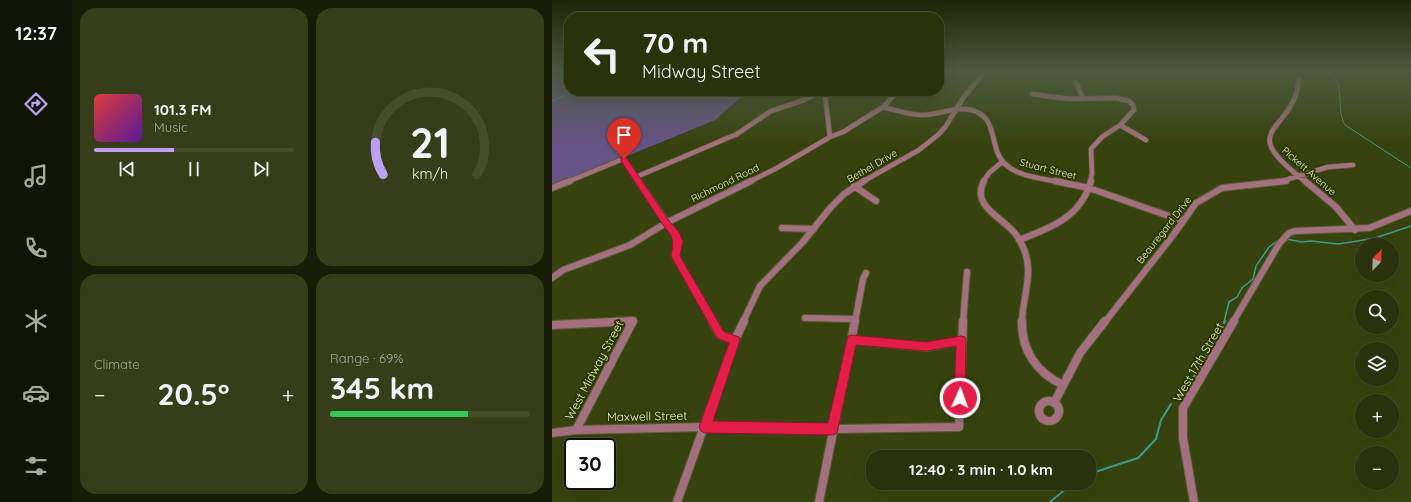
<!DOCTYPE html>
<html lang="en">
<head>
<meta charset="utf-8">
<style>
	body { margin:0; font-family:Quicksand,sans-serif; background:#353e18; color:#f1f3f6; height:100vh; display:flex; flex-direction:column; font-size:15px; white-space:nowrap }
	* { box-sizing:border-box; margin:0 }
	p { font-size:13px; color:#a5aa9c }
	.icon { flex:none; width:22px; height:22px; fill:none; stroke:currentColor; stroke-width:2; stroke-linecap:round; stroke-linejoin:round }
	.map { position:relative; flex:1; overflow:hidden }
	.panel { display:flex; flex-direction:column; gap:8px; padding:8px; background:#171c06; width:480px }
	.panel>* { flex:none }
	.hud { position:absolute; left:12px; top:12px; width:380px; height:84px; border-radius:16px; box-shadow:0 4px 16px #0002,0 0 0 1px #454d2b; background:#29320a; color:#f1f3f6; overflow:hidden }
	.needle { width:26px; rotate:23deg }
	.controls { position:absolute; left:803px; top:238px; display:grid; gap:8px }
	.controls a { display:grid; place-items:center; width:44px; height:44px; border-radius:50%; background:#29320a; box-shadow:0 4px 16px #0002,0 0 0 1px #454d2b; font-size:20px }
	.speed { position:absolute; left:12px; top:438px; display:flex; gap:8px; font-size:20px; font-weight:700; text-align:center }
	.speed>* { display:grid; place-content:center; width:52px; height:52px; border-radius:50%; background:#29320a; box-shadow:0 4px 16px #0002,0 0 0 1px #454d2b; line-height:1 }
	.speed .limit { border:2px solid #111; border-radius:6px; background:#fff; color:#111 }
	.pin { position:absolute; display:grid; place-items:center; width:34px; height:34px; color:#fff; margin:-41px -17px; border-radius:50% 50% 50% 0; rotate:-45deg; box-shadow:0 0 4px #0007 }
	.pin .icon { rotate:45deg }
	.me { position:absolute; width:44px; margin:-22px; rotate:2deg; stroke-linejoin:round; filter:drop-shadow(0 0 3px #0008) }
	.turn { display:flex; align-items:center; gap:14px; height:84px; padding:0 12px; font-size:18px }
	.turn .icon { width:52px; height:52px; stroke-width:2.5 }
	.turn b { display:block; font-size:28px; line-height:34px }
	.big { font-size:30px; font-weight:700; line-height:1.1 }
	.panel .tile { flex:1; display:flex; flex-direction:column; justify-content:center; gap:6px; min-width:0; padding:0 14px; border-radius:16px; background:#353e18 }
	.panel .dial { align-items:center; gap:0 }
	.dial svg { height:104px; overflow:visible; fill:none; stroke:#454d2b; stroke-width:7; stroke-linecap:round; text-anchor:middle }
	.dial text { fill:#f1f3f6; stroke:none }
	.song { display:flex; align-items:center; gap:12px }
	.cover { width:48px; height:48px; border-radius:6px; background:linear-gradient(135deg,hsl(0 70% 55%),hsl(270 70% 35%)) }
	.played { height:4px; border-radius:2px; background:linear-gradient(90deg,#bca0f2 40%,#454d2b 40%) }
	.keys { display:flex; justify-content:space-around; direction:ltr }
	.heat { display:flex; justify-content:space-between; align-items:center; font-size:22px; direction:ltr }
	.charge { height:6px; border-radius:3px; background:linear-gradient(90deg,#34c759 69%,#454d2b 0) }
	.panel .tiles { flex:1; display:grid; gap:8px; grid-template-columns:repeat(2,1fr) }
	.trip { position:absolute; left:314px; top:450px; width:230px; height:40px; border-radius:16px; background:#29320a; box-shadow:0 4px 16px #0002,0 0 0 1px #454d2b; font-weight:700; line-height:40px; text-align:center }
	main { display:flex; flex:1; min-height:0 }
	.dock { display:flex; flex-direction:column; width:72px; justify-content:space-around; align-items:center; background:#101404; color:#a5aa9c }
	.dock .icon { width:28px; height:28px }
	.dock .active { color:#bca0f2 }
	.dock b { font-size:18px; color:#f1f3f6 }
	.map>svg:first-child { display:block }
	.green { fill:#675387 }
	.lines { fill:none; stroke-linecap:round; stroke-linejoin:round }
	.stream-far2 { stroke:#3d9c8d; stroke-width:1 }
	.stream-far1 { stroke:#3d9c8d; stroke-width:1.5 }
	.stream { stroke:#3d9c8d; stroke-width:2 }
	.minor-far2-casing { stroke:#535f2d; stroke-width:6 }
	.minor-far1-casing { stroke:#535f2d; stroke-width:8 }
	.minor-casing { stroke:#535f2d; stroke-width:10 }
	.minor-far2 { stroke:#a4707f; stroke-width:4.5 }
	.minor-far1 { stroke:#a4707f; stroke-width:6 }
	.minor { stroke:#a4707f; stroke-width:8 }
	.route { fill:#e11d48; stroke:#92132f }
	.labels { text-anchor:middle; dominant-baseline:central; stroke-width:4; stroke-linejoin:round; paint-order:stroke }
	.street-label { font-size:10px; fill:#e5f0cd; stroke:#2d3801 }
	.near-street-label { font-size:12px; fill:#e5f0cd; stroke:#2d3801 }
</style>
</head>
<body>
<main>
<nav class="dock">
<b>12:37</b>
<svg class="icon active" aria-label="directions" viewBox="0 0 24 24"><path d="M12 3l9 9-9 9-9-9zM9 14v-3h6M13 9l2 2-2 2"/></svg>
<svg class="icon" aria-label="music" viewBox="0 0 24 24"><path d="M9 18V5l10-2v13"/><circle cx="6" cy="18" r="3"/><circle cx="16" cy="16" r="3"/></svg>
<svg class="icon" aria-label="phone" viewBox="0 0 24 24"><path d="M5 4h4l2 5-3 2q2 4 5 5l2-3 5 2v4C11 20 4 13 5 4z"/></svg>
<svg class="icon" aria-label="climate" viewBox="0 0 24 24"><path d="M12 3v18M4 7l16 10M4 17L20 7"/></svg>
<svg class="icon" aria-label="car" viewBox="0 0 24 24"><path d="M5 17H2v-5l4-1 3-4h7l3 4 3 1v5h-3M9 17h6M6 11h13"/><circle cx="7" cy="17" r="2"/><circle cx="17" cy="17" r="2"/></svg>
<svg class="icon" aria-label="filters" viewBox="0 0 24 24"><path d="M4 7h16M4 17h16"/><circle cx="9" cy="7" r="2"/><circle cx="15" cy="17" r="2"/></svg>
</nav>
<section class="panel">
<div class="tiles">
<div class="tile">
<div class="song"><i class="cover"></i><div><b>101.3 FM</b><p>Music</p></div></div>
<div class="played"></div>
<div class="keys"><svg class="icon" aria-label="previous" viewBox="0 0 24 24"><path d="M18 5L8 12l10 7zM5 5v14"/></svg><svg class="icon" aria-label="pause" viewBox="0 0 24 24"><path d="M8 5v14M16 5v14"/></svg><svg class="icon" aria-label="next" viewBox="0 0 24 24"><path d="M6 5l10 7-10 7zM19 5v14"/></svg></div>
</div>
<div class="tile dial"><svg viewBox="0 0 100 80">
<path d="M14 69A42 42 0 1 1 86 69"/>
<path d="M14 69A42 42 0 0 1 8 44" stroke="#bca0f2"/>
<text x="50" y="56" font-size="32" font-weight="700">21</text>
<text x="50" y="72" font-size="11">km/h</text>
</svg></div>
<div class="tile"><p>Climate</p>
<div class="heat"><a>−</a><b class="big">20.5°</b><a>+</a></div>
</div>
<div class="tile"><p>Range · 69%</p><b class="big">345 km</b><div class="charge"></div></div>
</div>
</section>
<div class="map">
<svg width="859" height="502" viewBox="0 0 859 502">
	<rect width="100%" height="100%" fill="#37430e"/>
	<!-- green -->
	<path class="green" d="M0,72h17v19h179l-33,29 -163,67z"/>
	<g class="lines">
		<!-- stream-far2 -->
		<path class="stream-far2" d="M777,72c3,4 8,8 9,13 4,13 0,29 7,40l66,43
			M462,79l22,-7
			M0,101l24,-10"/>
		<!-- stream-far1 -->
		<path class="stream-far1" d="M734,239l16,3 9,-1 28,3 36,-6 36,-12
			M672,322l5,-20 8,-5 5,-9 11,-9 3,-13 13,-19 11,-8"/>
		<!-- stream -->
		<path class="stream" d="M624,398c12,-11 22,-26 29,-41 6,-12 15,-23 20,-36
			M537,474l49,-16 18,-19 5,-19 10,-16
			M498,502l23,-19"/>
		<defs>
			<path id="minor-far2" d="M747,80c-6,55 -67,46 7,102
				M524,82l7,17
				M261,91l12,4 5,42
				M480,94l37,5 47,-1 13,3 4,4 1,5 -14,15 -18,12 -11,12 1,24 -2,9
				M331,107c13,3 26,8 39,8 19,0 39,-12 57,-2 18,10 11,37 26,51 14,13 36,14 54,18
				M568,125l26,15
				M84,177l101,-43 34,-23 33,-11 17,-9
				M15,182l56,-23 15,23
				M197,182l28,-14 53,-31 13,-5 40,-25 15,-16
				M310,182l57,-32 20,-16 7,-8 17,-28 22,-26
				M431,182l6,-9 13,-11
				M727,182l49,-15 25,-2"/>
			<path id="minor-far1" d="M86,181l36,52 4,8 -3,15 38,66
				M432,181c-14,26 21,37 33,55 21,32 6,54 5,86
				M503,181l34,7 94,33
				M753,181l31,26 19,23
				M302,186l22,15
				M0,188l18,-7
				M230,228l32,1
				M467,240c32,-12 62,-23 72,-59
				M0,278l11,-8 67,-25 36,-22 85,-42
				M253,318l50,1
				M62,322l19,-1
				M191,322l17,-36 42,-43 29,-36 13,-13 20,-13
				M303,322l8,-43 3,-6
				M411,322l4,-50
				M553,322l69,-88 22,-31 26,-15 64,-7
				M681,322l46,-78 10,-11 6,-2 74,-3 42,-17"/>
			<path id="minor" d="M160,321l8,14 15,5
				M470,321c-1,29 15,52 41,64
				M0,325l81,-4
				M300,340l74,7 35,-6
				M487 411a10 10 0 1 1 20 0a10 10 0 1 1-20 0Z
				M502,403l26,-50 25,-32
				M24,430l57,-109
				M0,433l24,-3 129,-3 128,2 126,-2 4,-106
				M125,502l58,-162 9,-19
				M267,502l36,-181
				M642,502l-11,-64v-30l51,-87"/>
		</defs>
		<!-- minor-far2 casing -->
		<use href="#minor-far2" class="minor-far2-casing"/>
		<!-- minor-far1 casing -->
		<use href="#minor-far1" class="minor-far1-casing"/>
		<!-- minor casing -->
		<use href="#minor" class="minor-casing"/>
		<!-- minor-far2 -->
		<use href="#minor-far2" class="minor-far2"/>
		<!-- minor-far1 -->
		<use href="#minor-far1" class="minor-far1"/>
		<!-- minor -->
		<use href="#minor" class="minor"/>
	</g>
	<!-- sky -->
	<linearGradient id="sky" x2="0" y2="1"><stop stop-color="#1e2508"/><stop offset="0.5" stop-color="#4d5b41"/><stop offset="1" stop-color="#4d5b41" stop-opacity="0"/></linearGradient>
	<rect width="859" height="143" fill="url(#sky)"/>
	<!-- route -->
	<path class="route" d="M69,157h5l43,64 10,11 4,9 -3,15 44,76 15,5 1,3 -27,81 115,2 19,-83 1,-4 4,-1 74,7 35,-6 4,1 1,4 -1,57 -1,4 -4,2 -4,-2 -2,-4 2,-52 -30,5 -70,-6 -19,88 -4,2 -128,-2 -4,-2 -2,-4 30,-84 -12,-5 -46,-82c3,-16 3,-18 -8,-31l-42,-64z"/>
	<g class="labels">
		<!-- street labels -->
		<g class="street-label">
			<text transform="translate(320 166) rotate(-30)">Bethel Drive</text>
			<text transform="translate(496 169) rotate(14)">Stuart Street</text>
			<text transform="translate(757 171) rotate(41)">Pickett Avenue</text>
			<text transform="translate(173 183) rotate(-26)">Richmond Road</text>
			<text transform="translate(612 230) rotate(-52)">Beauregard Drive</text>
		</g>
		<!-- near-street labels -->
		<g class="near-street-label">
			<text transform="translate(646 362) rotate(-60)">West 17th Street</text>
			<text transform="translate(42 370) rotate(-62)">West Midway Street</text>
			<text transform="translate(95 416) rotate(-1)">Maxwell Street</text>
		</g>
	</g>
</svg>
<div class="controls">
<a><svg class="needle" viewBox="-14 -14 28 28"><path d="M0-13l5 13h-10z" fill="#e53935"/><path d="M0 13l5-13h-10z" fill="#a5aa9c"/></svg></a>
<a><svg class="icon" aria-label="search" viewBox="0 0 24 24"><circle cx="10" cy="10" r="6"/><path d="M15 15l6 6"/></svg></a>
<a><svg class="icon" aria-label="layers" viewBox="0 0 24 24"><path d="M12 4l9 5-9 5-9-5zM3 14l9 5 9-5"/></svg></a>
<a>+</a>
<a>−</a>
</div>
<div class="speed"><div class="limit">30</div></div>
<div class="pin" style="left:72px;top:159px;background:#d93025"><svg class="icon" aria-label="arrive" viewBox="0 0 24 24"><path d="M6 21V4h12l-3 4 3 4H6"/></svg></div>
<svg class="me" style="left:408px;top:398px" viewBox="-20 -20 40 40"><circle r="17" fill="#e11d48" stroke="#fff" stroke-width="3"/><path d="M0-11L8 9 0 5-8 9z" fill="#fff"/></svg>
<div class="trip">12:40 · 3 min · 1.0 km</div>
<div class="hud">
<div class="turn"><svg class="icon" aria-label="left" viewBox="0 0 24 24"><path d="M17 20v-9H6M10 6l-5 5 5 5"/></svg><div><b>70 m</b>Midway Street</div></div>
</div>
</div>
</main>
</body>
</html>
